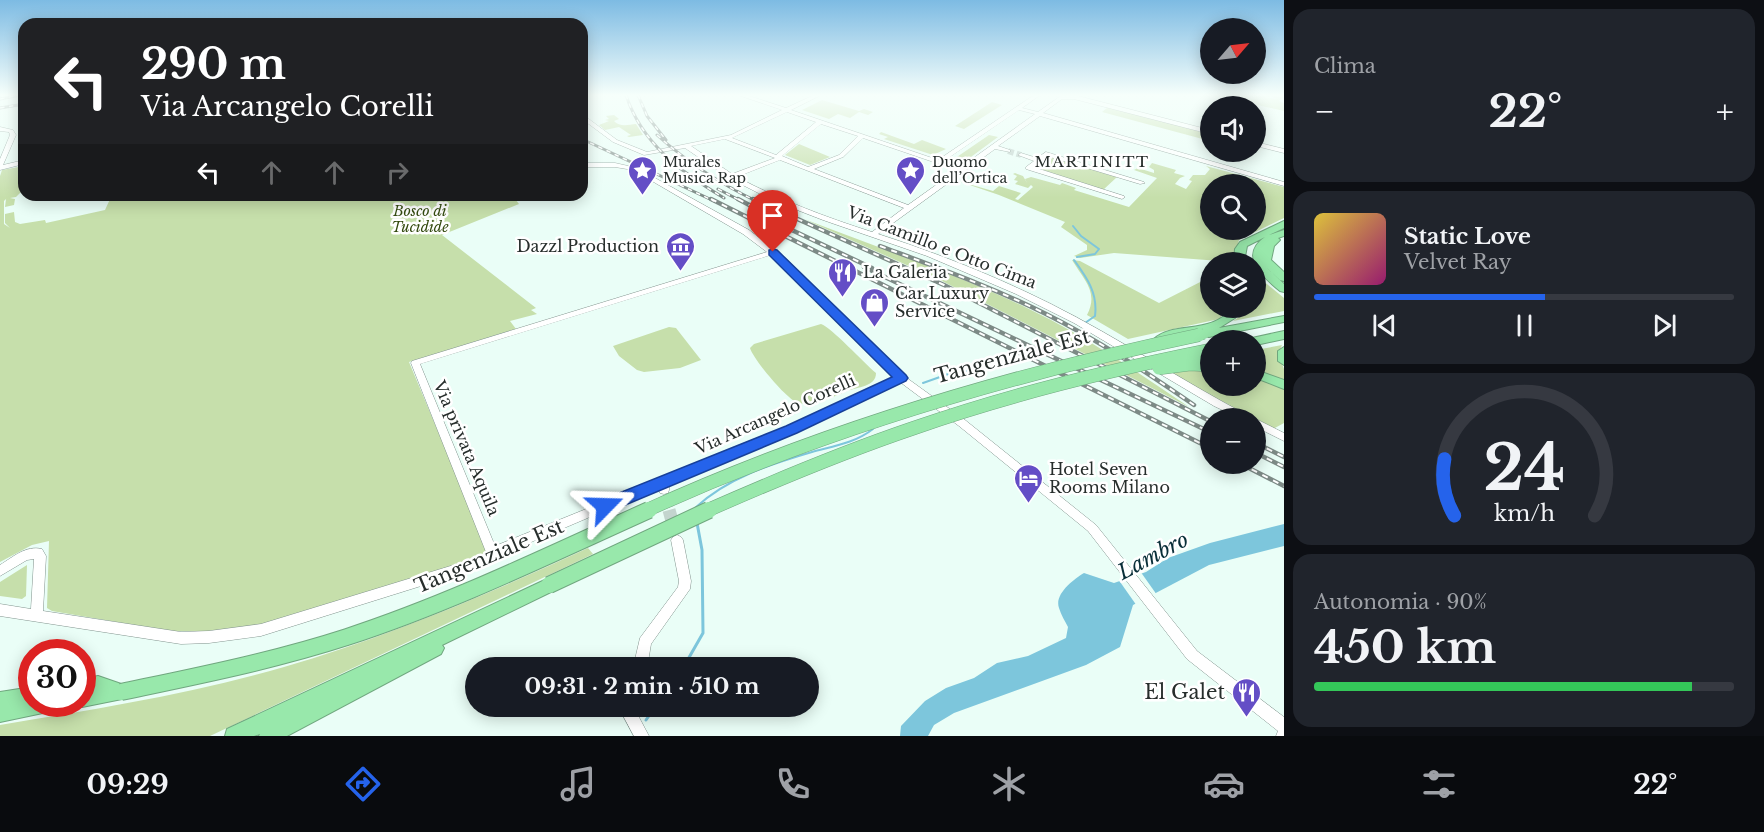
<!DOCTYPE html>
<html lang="it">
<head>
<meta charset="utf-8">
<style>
	body { margin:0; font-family:"Libre Baskerville",serif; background:#20242c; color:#f1f3f6; height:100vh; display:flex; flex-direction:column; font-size:22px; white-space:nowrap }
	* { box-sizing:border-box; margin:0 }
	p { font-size:20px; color:#9ea1a6 }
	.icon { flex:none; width:33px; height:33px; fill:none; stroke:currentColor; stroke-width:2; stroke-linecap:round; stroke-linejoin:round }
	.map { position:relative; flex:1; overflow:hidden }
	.details { display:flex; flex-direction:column; gap:9px; padding:9px; background:#0d0f14; width:480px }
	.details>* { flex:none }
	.top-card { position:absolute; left:18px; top:18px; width:570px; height:183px; border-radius:18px; box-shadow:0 3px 15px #0003; background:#202124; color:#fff; overflow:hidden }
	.needle { width:39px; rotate:62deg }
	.fabs { position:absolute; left:1200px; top:18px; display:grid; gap:12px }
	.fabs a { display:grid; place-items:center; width:66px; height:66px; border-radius:50%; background:#171b24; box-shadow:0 3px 15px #0003; font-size:30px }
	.speed { position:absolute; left:18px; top:639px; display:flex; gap:12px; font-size:30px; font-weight:700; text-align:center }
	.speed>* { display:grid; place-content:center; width:78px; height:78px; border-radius:50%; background:#171b24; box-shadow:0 3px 15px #0003; line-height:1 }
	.speed .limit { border:9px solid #d22; background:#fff; color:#111 }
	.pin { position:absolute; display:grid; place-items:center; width:51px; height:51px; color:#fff; margin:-62px -26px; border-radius:50% 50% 50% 0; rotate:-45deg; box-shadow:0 0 6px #0007 }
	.pin .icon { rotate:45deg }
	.me { position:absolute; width:66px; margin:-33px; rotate:68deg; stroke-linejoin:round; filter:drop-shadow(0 0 4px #0008) }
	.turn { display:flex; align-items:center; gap:21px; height:126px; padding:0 24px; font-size:27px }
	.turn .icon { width:78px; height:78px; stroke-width:2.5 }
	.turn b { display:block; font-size:42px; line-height:51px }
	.lanes { display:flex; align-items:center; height:57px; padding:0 24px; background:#0003; justify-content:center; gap:30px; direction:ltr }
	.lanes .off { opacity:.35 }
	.big { font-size:45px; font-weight:700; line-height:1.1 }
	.details .widget { flex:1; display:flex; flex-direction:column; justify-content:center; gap:9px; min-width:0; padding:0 21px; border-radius:18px; background:#20242c }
	.details .dial { align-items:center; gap:0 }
	.dial svg { height:156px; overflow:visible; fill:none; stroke:#363941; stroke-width:7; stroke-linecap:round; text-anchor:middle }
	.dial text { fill:#f1f3f6; stroke:none }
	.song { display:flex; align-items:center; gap:18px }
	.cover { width:72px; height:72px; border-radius:9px; background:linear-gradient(135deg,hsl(50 70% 55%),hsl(320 70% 35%)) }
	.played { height:6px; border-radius:3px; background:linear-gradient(90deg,#2563eb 55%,#363941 55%) }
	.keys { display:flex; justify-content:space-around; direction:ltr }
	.heat { display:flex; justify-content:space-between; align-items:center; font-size:33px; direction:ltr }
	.charge { height:9px; border-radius:4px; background:linear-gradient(90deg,#34c759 90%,#363941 0) }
	.trip { position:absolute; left:465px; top:657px; width:354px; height:60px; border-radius:30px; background:#171b24; box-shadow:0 3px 15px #0003; font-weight:700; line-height:60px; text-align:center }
	.menu { display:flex; height:96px; justify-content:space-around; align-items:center; background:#090b0e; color:#9ea1a6 }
	.menu .icon { width:42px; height:42px }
	.menu .selected { color:#2563eb }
	.menu b { font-size:27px; color:#f1f3f6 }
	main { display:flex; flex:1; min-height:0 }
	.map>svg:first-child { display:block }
	.green { fill:#c6dfab; fill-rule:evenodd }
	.water { fill:#7dc6dc }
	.pier { fill:#eafef7 }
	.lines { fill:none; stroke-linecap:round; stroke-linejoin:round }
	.stream-far1 { stroke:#7dc6dc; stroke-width:2 }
	.stream { stroke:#7dc6dc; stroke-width:3 }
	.minor-tunnel-far2 { stroke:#c3d4ce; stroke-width:6; stroke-dasharray:6 3; stroke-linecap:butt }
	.minor-tunnel-far1 { stroke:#c3d4ce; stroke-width:10; stroke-dasharray:10 4.5; stroke-linecap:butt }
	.minor-tunnel { stroke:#c3d4ce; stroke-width:13; stroke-dasharray:13 6; stroke-linecap:butt }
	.minor-casing { stroke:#82948e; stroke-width:1 }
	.highway-casing { stroke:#70a77f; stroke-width:2 }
	.minor { fill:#fff; fill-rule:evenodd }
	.highway { fill:#98e8ab; fill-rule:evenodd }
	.rail-far1-casing { stroke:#7d8a86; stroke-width:3 }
	.rail-casing { stroke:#7d8a86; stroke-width:4.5 }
	.rail-far1 { stroke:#fff; stroke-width:1.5; stroke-dasharray:4.5; stroke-linecap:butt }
	.rail { stroke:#fff; stroke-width:2; stroke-dasharray:6; stroke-linecap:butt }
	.highway-bridge-far2-casing { stroke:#70a77f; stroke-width:11; stroke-linecap:butt }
	.highway-bridge-far1-casing { stroke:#70a77f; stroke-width:14; stroke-linecap:butt }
	.highway-bridge-casing { stroke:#70a77f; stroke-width:18; stroke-linecap:butt }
	.highway-bridge-far2 { stroke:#98e8ab; stroke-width:10 }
	.highway-bridge-far1 { stroke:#98e8ab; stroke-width:13 }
	.highway-bridge { stroke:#98e8ab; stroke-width:16 }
	.route { fill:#2563eb; stroke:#184099; stroke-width:1.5 }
	.labels { text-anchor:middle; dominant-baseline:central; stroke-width:5; stroke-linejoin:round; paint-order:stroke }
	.far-poi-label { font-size:14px; fill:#272e2c; stroke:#fff; text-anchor:start }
	.far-park-label { font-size:14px; font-style:italic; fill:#344b10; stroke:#fff }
	.far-neighbourhood-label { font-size:15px; letter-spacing:1.5px; fill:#272e2c; stroke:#fff }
	.poi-label { font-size:16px; fill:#272e2c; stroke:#fff; text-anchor:start }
	.street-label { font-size:16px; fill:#272e2c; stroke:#fff }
	.near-street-label { font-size:20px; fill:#272e2c; stroke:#fff }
	.near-poi-label { font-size:20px; fill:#272e2c; stroke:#fff; text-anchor:end }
	.near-water-label { font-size:21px; font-style:italic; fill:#092e38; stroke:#fff }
</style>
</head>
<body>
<main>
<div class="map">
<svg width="1284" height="736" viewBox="0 0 1284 736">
	<rect width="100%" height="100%" fill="#eafef7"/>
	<!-- green -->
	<path class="green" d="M1216,95h53l1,2h-6l13,2 -5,-2 1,-1 10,1 -4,4 5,2v8l-44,-10 -5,5 -21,-1 8,-8z
		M822,100l37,11 5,-2 9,3 -5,3 -9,-3 -9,6 -12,-4 -9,5 -27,-9z
		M992,102l10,3 -38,24 -9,-3z
		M1108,107l102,27v7l-108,-29z
		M614,115l5,4 -5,2c5,6 14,4 22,3l7,11 -14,2 -2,-1 4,-1 -12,-8 -14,3 -6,-5 10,-4 -4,-1 4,-1 -3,-3z
		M881,132l33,12 8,-4 24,9 -13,6 -49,-16 4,-2 -9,-3z
		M989,135l9,2 -38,28 -9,-4z
		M799,144l31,13 -20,8 -25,-10z
		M1048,156l69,21 -14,13 -70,-22z
		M1152,163l24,7 -2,3 11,3 -5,2 -5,6 11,5 6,-8 -3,-1 4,-5h12l5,-6 -4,-3 78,21v31l-45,22 -6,22 -119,-9 -34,5 -6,-2 13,-6v-5l-26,-18 4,-5 -66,-27 -41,-14 35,10 6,-5 22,7 -6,6 3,1 15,-13 -2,-2 -3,3 -13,-4 3,-3 -4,-1 3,-4 -4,-2 2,-1 8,3 4,7 -2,-4 6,-2 29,8 2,-2 14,5 -2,2 55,17 28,-29 -23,-8 4,-2 16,5v-3l-5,-3zM1210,184h46v46h-46z
		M24,166v23l-8,8 -6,1 5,1 -1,6 -9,2 1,-8 -2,2v23l6,4 -5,-5v-9l9,-2 1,10 5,2 25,-4 1,3 59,-13 6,-13 4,-2h397l7,9 -77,31 94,73 -5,2 6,4 -27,7 6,8 -107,33 76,182 2,8 -2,4 -221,69 -56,6h-39l-117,-20 -5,-3 2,-67 -17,4 -32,17v-386l2,-6z
		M804,219c75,29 153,55 225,90 57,27 108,63 160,98l-249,-127z
		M1072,260l8,1 79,42 51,-26v31h19l-10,11 -91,20 -41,-24c12,-23 -3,-35 -15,-55z
		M1256,275l28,23v13l-51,10 6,-4 4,-9h13z
		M821,324c11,4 42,38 55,49 0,14 -19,14 -29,18 -15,6 -30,15 -49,12 -11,-3 -45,-44 -48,-55l4,-4z
		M669,327l7,1 25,32 -21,8 -36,4 -7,-2 -18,-14 -6,-10z
		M1282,345l-4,9 6,15v13l-28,-10v-22z
		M1210,368v18h46v-10l28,11v36l-11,6 -55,-26 12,2 -29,-13 -32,-21z
		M588,548l5,6 -383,182h-210v-11c96,-16 191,-31 284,-58 106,-31 205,-73 304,-119z
		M27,565l-1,31 -4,3 -22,-3v-14z"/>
	<!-- water -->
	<path class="water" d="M1284,524v22l-75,19 -76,40 -13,42 -34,18 -132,48 -20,12 -6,11h-28l1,-10 24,-25 21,-13 28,-10 23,-15 31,-7 38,-18 2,-11c-3,-6 -7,-12 -9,-19 -5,-14 15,-29 25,-35l30,10 32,-11 22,-14 42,-15z"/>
	<!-- pier -->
	<path class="pier" d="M1140,571l17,24 -20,11 -19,-27z"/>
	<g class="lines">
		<!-- stream-far1 -->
		<path class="stream-far1" d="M1073,226l8,10 18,13 -4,5 -18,3
			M1074,260c13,18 24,33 21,56l-10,7
			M923,383l31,-11 33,-3
			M695,508c32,-30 76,-44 117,-56 22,-6 43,-9 61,-23"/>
		<!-- stream -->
		<path class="stream" d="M683,668l20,-35 -1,-83 -5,-27
			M646,720l10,-14"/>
		<!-- minor-tunnel-far2 -->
		<path class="minor-tunnel-far2" d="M1008,151l13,4"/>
		<!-- minor-tunnel-far1 -->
		<path class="minor-tunnel-far1" d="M666,498l4,13"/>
		<!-- minor-tunnel -->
		<path class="minor-tunnel" d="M669,510l5,18"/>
		<defs>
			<path id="minor" d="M738,95h8l40,13 28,-13h7l-30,15 147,50 96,-65h6l-18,13 16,4 24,-17h12l136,35v4l-136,-35h-12l-19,14 241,69v4l-244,-70 -42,30 12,4v2l-15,-3 -117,85c59,19 117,42 173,70 68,34 131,77 198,112l2,2h-12l-25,-12 -140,-83 -58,-29 -89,-38 -104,-36 -49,-19 -45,-23 -44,-30 -41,7 -31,-13 -31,-23v-5l35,26 30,12 84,-17 51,-25zM1019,110l16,4 -74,53 -17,-6zM787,112l29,10 -40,33 -44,-17zM821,124l37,12 -19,19 -31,12 -26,-11zM863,138l94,32 -49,35 -94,-36 29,-12zM725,139l50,19 -43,16 -41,-28zM780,160l124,48 -32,24c-47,-15 -92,-32 -135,-55z
				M0,127l13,3 3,5 -13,30 21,-5v4l-24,6v-11l10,-24 -1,-3 -9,-1z
				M1256,142l28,7v4l-28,-7z
				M1046,152l98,30 1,1 -5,1 -93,-28 -14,11 91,29 1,1 -3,2 -96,-30v-2l8,-6 -16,-6 3,-2 16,5z
				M582,163h33l22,5 112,62 40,31 115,115 61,44 131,105 101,126 87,66v19h-8l2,-5 -91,-72 -99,-128 -129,-105 -59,-44 -106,51 -125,51v6l-1,3 -4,1 -4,-1 -2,-5 -162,69 -8,8 -227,71 -52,7 -28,1 -181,-28v-12l31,5 3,-50 -7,1 -27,16v-11c13,-8 26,-20 42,-16l4,7 -3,55 138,21 28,-1 52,-7 219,-67 6,-5 -75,-189 1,-2 355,-109 -24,-18 -110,-64 -18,-3h-33zM771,255l12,10 112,112 -107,50 -293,119 -75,-182z
				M1256,419l28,14v8l-28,-14z
				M677,535l4,2 2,3 8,41 -1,8 -39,55 -4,24h-14l7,-30 38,-51 1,-6 -8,-41 2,-3z
				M618,706h15l16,30h-15z"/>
			<path id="highway" d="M1284,221v7l-15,7 15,-5v6l-6,2 2,2 -6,6 -3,14 13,12v9l-4,-1 -13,-12 17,16v8l-4,-1c-17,-14 -42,-35 -15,-54l-18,9 -3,16h-10l1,-13 5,-7z
				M1232,308h10l-7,10 -16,10 65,-12v6l-75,15 -4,-1 -1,-4 -44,11 -6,-4c19,-18 58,-4 78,-31z
				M1284,331v8l-28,6v-5h-5l1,-2z
				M1284,347v18l-6,-4v-10z
				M1256,370l28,10v9l-28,-11z
				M549,578l6,2 2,5 -2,5 -113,55 2,3 -3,6 -154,82h-28l1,-2 -6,2h-29l2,-7z
				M98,676l29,10 3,6 -3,6 -45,9 -6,-3h6v-25z
				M32,687v17h28l-3,6 -57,12v-30z"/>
		</defs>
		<!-- minor casing -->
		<use href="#minor" class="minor-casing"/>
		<!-- highway casing -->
		<use href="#highway" class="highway-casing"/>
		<!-- minor -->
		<use href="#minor" class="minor"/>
		<!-- highway -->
		<use href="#highway" class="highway"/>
		<defs>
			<path id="rail-far1" d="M626,95c16,49 55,77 98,103
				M638,95l9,21 19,24
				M0,99l20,-4
				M0,108l24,-4
				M657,135c30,27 62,48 99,66
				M582,139l132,62
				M718,189l23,12"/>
			<path id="rail" d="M711,199l499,249
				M738,199l47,25
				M753,199l191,86 266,136
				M777,223l95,45
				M880,246c56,21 112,41 166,68 52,26 100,58 148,91
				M864,267l346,165
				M1256,443l28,14
				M1256,453l28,14
				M1241,464l43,22"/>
		</defs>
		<!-- rail-far1 casing -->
		<use href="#rail-far1" class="rail-far1-casing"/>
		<!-- rail casing -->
		<use href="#rail" class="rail-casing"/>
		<!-- rail-far1 -->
		<use href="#rail-far1" class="rail-far1"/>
		<!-- rail -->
		<use href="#rail" class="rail"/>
		<defs>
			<path id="highway-bridge-far2" d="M1192,337l12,-3"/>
			<path id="highway-bridge-far1" d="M1159,368l31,-4 20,1
				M645,511c178,-81 363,-136 554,-176
				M706,511c68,-30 137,-59 208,-83 97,-34 196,-58 296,-78"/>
			<path id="highway-bridge" d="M549,585l160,-75
				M121,692c76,-16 152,-31 226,-55 104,-34 202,-82 302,-127"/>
		</defs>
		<!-- highway-bridge-far2 casing -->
		<use href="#highway-bridge-far2" class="highway-bridge-far2-casing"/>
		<!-- highway-bridge-far1 casing -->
		<use href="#highway-bridge-far1" class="highway-bridge-far1-casing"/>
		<!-- highway-bridge casing -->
		<use href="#highway-bridge" class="highway-bridge-casing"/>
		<!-- highway-bridge-far2 -->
		<use href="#highway-bridge-far2" class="highway-bridge-far2"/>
		<!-- highway-bridge-far1 -->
		<use href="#highway-bridge-far1" class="highway-bridge-far1"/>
		<!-- highway-bridge -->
		<use href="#highway-bridge" class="highway-bridge"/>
	</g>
	<!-- sky -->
	<linearGradient id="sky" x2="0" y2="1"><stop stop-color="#7dbbe3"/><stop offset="0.48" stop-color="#f6fffb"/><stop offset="1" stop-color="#f6fffb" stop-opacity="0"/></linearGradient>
	<rect width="1284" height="198" fill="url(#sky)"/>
	<!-- route -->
	<path class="route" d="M773,249l4,1 129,125 2,3 -2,3 -109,52 -186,78 -6,2 -6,-2 -2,-5 2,-5 187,-75 106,-49 -123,-122v-5z"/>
	<!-- icons -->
	<defs>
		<symbol id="sight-pin" viewBox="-11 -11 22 30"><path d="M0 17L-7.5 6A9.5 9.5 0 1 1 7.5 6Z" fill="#644ec6" stroke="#fff"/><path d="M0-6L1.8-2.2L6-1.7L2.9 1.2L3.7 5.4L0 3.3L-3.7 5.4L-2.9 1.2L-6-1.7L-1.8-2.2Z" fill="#fff"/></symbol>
		<symbol id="museum-pin" viewBox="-11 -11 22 30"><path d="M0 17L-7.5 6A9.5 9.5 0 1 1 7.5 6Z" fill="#644ec6" stroke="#fff"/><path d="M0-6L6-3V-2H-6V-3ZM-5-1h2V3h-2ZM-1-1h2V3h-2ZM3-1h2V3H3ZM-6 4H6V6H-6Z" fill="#fff"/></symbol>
		<symbol id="restaurant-pin" viewBox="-11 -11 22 30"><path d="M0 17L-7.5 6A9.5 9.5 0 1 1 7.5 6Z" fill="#644ec6" stroke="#fff"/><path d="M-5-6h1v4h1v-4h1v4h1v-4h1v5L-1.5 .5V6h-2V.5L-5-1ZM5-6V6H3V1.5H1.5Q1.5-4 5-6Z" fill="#fff"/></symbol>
		<symbol id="shop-pin" viewBox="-11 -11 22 30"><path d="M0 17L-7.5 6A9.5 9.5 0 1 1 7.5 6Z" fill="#644ec6" stroke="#fff"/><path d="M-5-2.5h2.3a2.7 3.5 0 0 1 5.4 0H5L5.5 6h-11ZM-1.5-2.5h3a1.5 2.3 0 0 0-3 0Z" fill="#fff"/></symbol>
		<symbol id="hotel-pin" viewBox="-11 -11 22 30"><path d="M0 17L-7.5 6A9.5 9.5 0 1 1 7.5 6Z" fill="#644ec6" stroke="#fff"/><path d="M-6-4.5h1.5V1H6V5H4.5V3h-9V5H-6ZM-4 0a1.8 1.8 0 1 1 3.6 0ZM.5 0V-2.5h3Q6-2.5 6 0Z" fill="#fff"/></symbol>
	</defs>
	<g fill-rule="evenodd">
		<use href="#sight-pin" x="626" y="154" width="33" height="45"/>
		<use href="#sight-pin" x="894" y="154" width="33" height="45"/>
		<use href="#museum-pin" x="664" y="230" width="33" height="45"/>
		<use href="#restaurant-pin" x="826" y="256" width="33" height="45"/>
		<use href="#shop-pin" x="858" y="286" width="33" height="45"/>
		<use href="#hotel-pin" x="1012" y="462" width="33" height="45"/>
		<use href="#restaurant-pin" x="1230" y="676" width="33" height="45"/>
	</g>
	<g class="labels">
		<!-- far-poi labels -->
		<g class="far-poi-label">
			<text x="663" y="162">Murales<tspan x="663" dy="16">Musica Rap</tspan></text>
			<text x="932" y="162">Duomo<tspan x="932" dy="16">dell’Ortica</tspan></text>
		</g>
		<!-- far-park labels -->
		<g class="far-park-label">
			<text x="420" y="211">Bosco di<tspan x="420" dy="16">Tucidide</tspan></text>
		</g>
		<!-- far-neighbourhood labels -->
		<g class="far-neighbourhood-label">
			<text x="1092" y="161">MARTINITT</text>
		</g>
		<!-- poi labels -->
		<g class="poi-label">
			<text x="659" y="246" text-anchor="end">Dazzl Production</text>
			<text x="863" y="272">La Galeria</text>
			<text x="895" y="293">Car Luxury<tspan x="895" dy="18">Service</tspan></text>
			<text x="1049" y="469">Hotel Seven<tspan x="1049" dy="18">Rooms Milano</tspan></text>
		</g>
		<!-- street labels -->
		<g class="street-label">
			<text transform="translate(942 247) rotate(21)">Via Camillo e Otto Cima</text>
			<text transform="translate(775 414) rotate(-24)">Via Arcangelo Corelli</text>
			<text transform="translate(467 448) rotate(67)">Via privata Aquila</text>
		</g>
		<!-- near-street labels -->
		<g class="near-street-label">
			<text transform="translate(1012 356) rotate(-15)">Tangenziale Est</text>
			<text transform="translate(489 556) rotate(-23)">Tangenziale Est</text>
		</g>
		<!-- near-poi labels -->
		<g class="near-poi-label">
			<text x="1225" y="692">El Galet</text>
		</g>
		<!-- near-water labels -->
		<g class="near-water-label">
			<text transform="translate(1153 556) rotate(-28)">Lambro</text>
		</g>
	</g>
</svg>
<div class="fabs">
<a><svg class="needle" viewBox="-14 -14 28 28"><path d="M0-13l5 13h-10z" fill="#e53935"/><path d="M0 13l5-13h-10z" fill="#9ea1a6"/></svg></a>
<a><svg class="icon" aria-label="sound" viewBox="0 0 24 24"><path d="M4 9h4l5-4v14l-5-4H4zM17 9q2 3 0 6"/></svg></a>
<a><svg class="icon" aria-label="search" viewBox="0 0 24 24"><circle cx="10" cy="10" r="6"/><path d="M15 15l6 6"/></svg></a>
<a><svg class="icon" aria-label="layers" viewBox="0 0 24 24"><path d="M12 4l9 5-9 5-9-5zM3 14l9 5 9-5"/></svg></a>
<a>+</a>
<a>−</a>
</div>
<div class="speed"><div class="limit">30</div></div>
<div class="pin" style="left:773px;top:252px;background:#d93025"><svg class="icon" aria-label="arrive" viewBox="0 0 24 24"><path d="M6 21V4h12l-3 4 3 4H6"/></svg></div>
<svg class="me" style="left:605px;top:506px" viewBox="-20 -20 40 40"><path d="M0-17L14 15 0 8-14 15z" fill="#2563eb" stroke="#fff" stroke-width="4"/></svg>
<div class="trip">09:31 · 2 min · 510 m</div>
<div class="top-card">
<div class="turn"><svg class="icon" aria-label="left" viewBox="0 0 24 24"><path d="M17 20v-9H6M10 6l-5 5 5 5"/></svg><div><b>290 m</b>Via Arcangelo Corelli</div></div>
<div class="lanes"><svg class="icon" aria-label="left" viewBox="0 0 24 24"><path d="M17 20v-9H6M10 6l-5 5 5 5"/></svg><svg class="icon off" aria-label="ahead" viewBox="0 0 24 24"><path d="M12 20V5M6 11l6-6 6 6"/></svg><svg class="icon off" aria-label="ahead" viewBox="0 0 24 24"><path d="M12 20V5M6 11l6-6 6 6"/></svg><svg class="icon off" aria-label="right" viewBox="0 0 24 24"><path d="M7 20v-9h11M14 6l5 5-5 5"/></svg></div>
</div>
</div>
<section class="details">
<div class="widget"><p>Clima</p>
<div class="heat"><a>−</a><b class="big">22°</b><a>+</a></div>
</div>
<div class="widget">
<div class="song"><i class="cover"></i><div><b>Static Love</b><p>Velvet Ray</p></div></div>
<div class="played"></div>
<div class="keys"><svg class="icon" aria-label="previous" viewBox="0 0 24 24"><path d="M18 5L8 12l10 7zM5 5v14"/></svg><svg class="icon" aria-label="pause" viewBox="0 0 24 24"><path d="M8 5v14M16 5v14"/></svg><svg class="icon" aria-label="next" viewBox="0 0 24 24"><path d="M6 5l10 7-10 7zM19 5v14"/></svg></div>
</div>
<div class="widget dial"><svg viewBox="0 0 100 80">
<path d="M14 69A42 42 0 1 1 86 69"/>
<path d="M14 69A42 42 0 0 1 9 40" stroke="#2563eb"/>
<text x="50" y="56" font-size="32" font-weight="700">24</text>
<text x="50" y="72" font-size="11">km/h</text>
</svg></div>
<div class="widget"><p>Autonomia · 90%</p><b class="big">450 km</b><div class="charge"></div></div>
</section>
</main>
<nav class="menu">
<b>09:29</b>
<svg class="icon selected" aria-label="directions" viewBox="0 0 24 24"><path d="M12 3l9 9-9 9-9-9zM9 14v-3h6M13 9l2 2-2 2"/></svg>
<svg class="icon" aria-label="music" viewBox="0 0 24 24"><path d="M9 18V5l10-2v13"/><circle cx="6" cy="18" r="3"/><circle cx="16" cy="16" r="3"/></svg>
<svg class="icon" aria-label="phone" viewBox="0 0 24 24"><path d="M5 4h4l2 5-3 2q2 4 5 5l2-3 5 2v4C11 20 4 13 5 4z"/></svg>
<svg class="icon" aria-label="climate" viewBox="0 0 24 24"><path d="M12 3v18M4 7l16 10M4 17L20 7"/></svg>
<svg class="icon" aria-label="car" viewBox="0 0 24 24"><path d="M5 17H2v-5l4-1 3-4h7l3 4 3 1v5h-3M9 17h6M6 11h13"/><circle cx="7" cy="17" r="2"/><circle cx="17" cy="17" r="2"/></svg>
<svg class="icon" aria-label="filters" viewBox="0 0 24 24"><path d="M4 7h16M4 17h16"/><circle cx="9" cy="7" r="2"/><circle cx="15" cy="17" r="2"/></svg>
<b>22°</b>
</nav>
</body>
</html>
